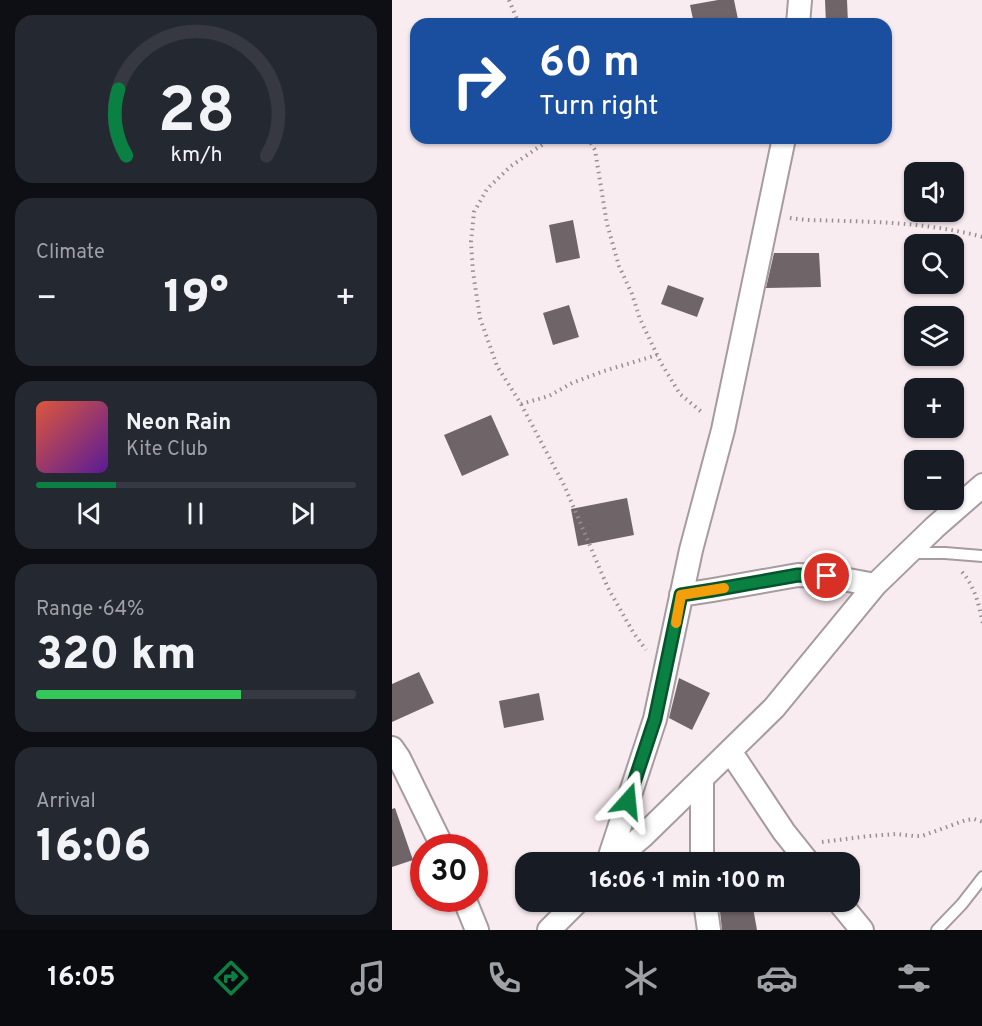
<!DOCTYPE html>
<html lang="en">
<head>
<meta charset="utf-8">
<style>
	body { margin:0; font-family:Overpass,sans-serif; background:#242831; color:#f1f3f6; height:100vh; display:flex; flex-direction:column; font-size:22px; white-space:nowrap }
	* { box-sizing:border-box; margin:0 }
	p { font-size:20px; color:#9ea1a6 }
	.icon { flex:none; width:33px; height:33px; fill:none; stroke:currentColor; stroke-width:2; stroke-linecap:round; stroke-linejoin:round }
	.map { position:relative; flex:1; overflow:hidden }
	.side { display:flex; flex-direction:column; gap:15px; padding:15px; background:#0d0f14; width:392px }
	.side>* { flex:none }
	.hud { position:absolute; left:18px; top:18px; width:482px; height:126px; border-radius:18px; box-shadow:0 2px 4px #0004; background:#1a4fa0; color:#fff; overflow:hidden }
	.tools { position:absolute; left:512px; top:162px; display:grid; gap:12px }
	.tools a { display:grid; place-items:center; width:60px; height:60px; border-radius:12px; background:#171b24; box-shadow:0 2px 4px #0004; font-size:30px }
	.speed { position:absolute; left:18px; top:834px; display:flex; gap:12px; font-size:30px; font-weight:700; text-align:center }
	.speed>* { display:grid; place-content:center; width:78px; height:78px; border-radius:50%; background:#171b24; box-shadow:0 2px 4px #0004; line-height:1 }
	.speed .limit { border:9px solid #d22; background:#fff; color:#111 }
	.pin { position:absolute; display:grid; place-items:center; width:51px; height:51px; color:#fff; margin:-26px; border:3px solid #fff; border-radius:50%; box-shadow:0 2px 6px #0007 }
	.me { position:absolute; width:66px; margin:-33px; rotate:18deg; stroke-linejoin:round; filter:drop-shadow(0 0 4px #0008) }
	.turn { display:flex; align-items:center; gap:21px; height:126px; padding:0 30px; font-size:27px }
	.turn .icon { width:78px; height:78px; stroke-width:2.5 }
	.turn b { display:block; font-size:42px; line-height:51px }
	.big { font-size:45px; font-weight:800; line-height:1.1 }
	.side .widget { flex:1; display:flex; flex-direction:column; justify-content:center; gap:9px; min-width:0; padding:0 21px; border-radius:18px; background:#242831 }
	.side .dial { align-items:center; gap:0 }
	.dial svg { height:156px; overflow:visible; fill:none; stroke:#363941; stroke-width:7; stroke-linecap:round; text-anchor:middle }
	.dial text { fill:#f1f3f6; stroke:none }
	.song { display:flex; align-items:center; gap:18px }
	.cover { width:72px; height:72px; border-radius:9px; background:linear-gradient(135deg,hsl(10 70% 55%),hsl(270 70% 35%)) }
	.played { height:6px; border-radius:3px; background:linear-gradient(90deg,#0b8043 25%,#363941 25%) }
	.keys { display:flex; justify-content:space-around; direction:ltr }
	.heat { display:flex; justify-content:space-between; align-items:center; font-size:33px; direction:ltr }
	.charge { height:9px; border-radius:4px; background:linear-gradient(90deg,#34c759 64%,#363941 0) }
	.trip { position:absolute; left:123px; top:852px; width:345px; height:60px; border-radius:18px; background:#171b24; box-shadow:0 2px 4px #0004; font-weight:800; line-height:60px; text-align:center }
	.dock { display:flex; height:96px; justify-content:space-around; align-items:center; background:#090b0e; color:#9ea1a6 }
	.dock .icon { width:42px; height:42px }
	.dock .selected { color:#0b8043 }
	.dock b { font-size:27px; color:#f1f3f6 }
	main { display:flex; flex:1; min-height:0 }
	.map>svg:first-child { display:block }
	.building { fill:#6f6568 }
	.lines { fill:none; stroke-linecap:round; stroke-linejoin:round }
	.service-casing { stroke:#a69b9e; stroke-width:14 }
	.minor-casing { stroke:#a69b9e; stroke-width:26 }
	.path { stroke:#988f92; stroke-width:4; stroke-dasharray:1.5 4.5; stroke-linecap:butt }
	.service { stroke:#fff; stroke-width:10 }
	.minor { stroke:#fff; stroke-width:22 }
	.route-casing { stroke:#07532c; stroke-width:15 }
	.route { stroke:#0b8043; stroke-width:10 }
	.slow { stroke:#f59e0b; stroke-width:10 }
</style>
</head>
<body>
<main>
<section class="side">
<div class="widget dial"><svg viewBox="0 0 100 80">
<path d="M14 69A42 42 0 1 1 86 69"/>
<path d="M14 69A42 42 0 0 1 10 35" stroke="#0b8043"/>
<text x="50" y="56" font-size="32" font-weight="700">28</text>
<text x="50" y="72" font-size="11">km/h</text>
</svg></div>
<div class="widget"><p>Climate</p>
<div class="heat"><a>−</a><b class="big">19°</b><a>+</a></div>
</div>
<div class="widget">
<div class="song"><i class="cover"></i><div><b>Neon Rain</b><p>Kite Club</p></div></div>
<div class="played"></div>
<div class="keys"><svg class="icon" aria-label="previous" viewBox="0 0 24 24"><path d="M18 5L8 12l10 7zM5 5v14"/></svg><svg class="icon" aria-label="pause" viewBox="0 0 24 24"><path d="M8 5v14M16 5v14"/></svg><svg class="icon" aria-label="next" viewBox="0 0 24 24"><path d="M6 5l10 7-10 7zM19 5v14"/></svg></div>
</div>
<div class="widget"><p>Range · 64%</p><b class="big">320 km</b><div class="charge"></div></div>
<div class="widget"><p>Arrival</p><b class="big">16:06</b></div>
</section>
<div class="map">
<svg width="591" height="930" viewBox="0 0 591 930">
	<rect width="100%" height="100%" fill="#f8ecf0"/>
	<!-- building -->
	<path class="building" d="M326,0h16l5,24h-45l-4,-19z
		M433,0h22l1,23 -22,1z
		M181,220l7,38 -24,5 -7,-38z
		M382,253h45l2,34 -55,1z
		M276,285l36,13 -7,19 -36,-13z
		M177,305l10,32 -26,8 -10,-32z
		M99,415l18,40 -47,21 -18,-41z
		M235,498l7,37 -56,11 -7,-37z
		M27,672l15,31 -42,19v-38z
		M287,678l31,15 -18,37 -23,-12z
		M147,693l5,27 -40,8 -5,-27z
		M3,808l18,52 -21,7v-58z
		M327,902h33l5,28h-35z"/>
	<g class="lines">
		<defs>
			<path id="service" d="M519,553h34l38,3
				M545,930l25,-26 21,-27"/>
			<path id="minor" d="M406,24l2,-24
				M289,595l32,-5 85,-15 29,1 48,9
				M0,748l7,10 44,90
				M338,751l54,81 24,30
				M310,780v82
				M216,862l47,-143 36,-169 32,-120 61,-292
				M220,862l32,-27 130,-127 101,-123 60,-58 48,-42
				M72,898l13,32
				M313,902l4,28
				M447,902l23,28
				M157,930l28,-28"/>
		</defs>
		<!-- service casing -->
		<use href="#service" class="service-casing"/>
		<!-- minor casing -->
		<use href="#minor" class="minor-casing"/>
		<!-- path -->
		<path class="path" d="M117,0l10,24
			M160,138l-41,28 -24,23 -13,23 -3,30 2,30 7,46 17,48 24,38 44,83 43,101 25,44 13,18
			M196,138l7,12 12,74 12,42 13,28 8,25 21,44 19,31 24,20
			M398,218c18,3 36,2 55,3 46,1 93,4 138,16
			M129,404l28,-8 23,-13 32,-12 53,-16
			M570,572c13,15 17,33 21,52
			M430,842l48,-6 26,-2 18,2h8l44,-16 8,-1 9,3"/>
		<!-- service -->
		<use href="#service" class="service"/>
		<!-- minor -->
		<use href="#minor" class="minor"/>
	</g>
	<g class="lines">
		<defs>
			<path id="route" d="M236,801l27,-82 26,-124 32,-5 85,-15 29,1"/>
		</defs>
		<!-- route casing -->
		<use href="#route" class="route-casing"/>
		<!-- route -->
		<use href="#route" class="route"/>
		<!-- slow -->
		<path class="slow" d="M284,623l5,-28 43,-7"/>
	</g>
</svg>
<div class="tools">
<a><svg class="icon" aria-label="sound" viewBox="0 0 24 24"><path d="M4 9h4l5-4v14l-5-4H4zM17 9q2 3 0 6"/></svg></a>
<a><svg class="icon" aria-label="search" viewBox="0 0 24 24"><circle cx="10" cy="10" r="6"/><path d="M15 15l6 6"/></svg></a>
<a><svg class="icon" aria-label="layers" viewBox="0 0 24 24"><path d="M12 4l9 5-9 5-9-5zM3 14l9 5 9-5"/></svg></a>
<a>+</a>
<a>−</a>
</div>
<div class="speed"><div class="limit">30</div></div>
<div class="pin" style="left:435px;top:576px;background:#d93025"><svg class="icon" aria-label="arrive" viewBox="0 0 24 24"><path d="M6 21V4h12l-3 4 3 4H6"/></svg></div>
<svg class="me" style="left:236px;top:801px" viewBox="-20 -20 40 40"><path d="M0-17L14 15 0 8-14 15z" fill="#0b8043" stroke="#fff" stroke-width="4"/></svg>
<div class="trip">16:06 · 1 min · 100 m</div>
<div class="hud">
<div class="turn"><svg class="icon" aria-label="right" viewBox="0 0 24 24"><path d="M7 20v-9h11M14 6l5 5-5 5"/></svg><div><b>60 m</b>Turn right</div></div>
</div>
</div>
</main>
<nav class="dock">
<b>16:05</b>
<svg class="icon selected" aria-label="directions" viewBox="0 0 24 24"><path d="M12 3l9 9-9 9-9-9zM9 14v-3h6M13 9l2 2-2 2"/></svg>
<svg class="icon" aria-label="music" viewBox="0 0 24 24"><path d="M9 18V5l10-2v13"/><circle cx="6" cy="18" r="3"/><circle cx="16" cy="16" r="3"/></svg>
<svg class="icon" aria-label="phone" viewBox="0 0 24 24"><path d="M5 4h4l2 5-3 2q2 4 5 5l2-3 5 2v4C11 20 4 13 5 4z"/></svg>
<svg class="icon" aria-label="climate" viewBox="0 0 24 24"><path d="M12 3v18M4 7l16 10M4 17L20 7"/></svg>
<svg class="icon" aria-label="car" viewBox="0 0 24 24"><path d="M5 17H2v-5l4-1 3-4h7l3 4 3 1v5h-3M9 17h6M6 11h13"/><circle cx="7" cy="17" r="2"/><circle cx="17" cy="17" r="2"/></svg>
<svg class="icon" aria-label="filters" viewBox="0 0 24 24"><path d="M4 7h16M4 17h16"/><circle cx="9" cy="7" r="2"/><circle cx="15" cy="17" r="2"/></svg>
</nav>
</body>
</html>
